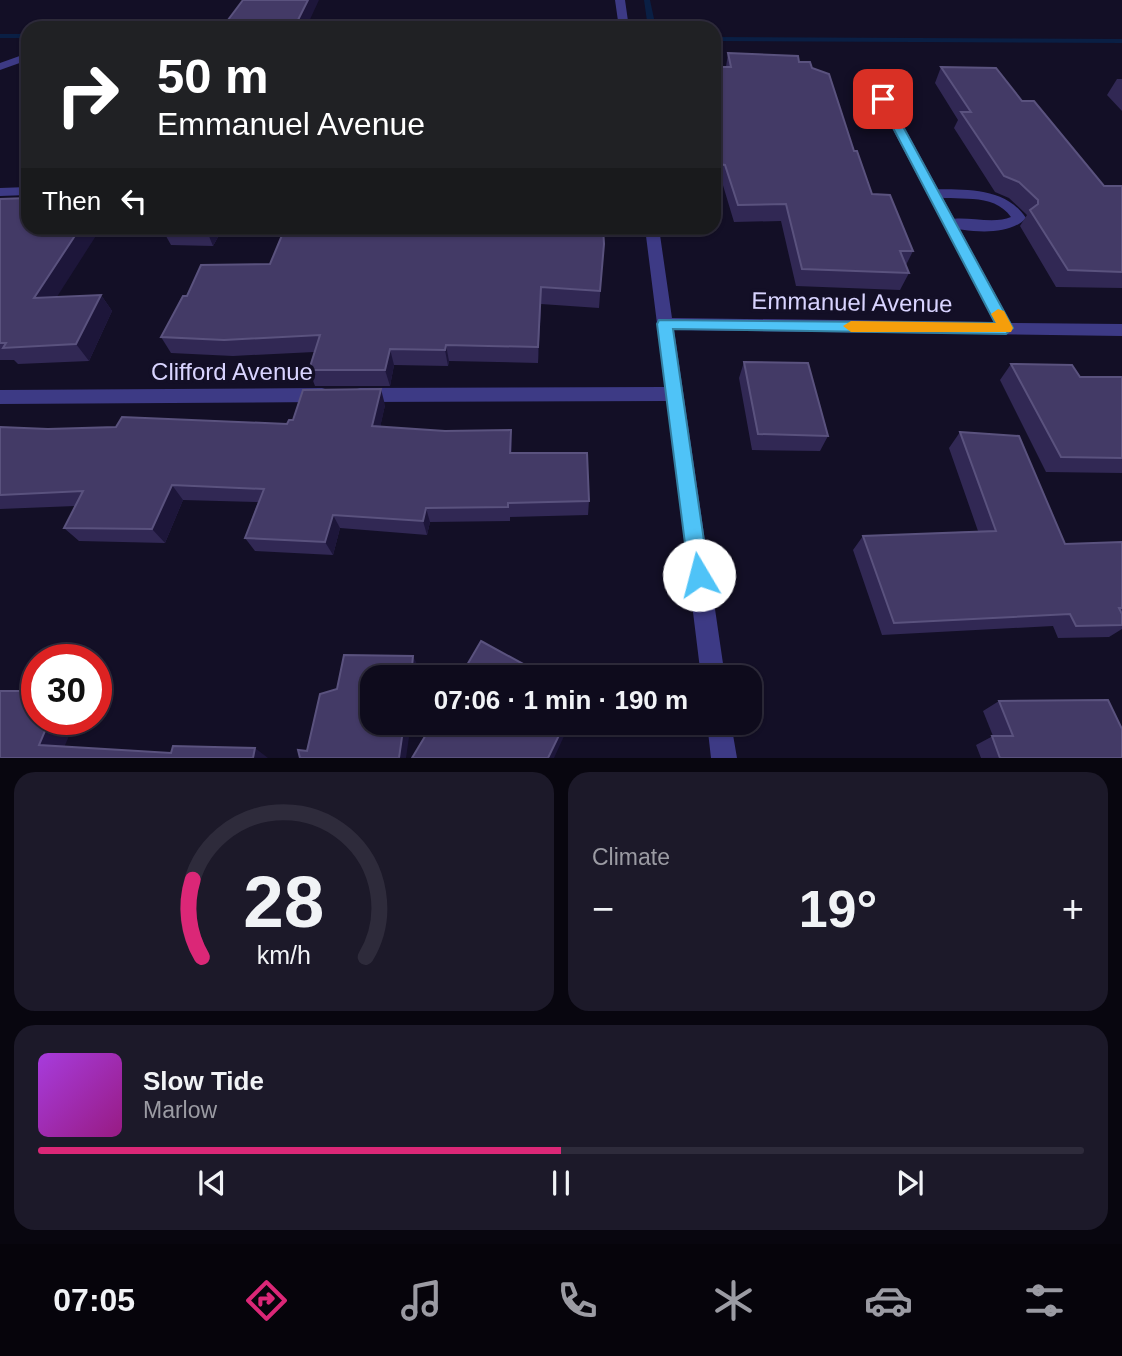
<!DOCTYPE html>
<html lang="en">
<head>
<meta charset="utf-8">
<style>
	body { margin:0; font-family:Helvetica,sans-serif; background:#1c1929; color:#f1f3f6; height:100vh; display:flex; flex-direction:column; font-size:26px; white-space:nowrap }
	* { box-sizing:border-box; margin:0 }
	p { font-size:23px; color:#9b9ba3 }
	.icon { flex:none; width:38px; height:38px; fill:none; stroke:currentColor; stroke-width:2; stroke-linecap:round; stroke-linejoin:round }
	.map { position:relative; height:758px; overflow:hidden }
	.drawer { display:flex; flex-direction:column; gap:14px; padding:14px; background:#08060f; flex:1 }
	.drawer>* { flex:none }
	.top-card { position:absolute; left:21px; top:21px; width:700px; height:214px; border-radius:21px; box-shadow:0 2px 5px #0004,0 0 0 2px #2e2b3b; background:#202124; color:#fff; overflow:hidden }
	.speed { position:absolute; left:21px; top:644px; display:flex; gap:14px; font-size:35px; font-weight:700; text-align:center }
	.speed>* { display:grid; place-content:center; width:91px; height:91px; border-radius:50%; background:#0e0b1c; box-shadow:0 2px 5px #0004,0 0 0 2px #2e2b3b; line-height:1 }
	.speed .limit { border:10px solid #d22; background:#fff; color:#111 }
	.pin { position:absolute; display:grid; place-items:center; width:60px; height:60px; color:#fff; margin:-30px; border-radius:14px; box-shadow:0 4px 10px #0006 }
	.me { position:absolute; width:77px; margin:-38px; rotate:352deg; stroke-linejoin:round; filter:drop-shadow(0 0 5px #0008) }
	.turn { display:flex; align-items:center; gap:24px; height:147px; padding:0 21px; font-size:32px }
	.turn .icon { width:91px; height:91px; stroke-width:2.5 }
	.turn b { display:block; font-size:49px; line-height:60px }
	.then { display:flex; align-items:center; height:66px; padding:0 21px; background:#0003; gap:14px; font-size:26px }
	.big { font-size:52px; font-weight:700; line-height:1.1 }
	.drawer .widget { flex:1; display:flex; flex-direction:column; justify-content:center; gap:10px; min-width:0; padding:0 24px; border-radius:21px; background:#1c1929 }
	.drawer .dial { align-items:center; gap:0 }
	.dial svg { height:182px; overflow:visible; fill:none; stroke:#2e2b3b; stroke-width:7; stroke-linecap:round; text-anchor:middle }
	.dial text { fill:#f1f3f6; stroke:none }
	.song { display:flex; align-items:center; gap:21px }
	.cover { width:84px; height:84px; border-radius:10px; background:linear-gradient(135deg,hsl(280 70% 55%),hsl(310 70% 35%)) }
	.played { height:7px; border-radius:4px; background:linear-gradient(90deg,#db2777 50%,#2e2b3b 50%) }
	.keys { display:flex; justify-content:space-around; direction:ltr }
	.heat { display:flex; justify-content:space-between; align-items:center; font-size:38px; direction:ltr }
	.drawer .tiles { flex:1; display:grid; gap:14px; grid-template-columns:1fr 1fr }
	.widget:last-child { grid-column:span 2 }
	.trip { position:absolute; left:360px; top:665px; width:402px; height:70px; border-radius:21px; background:#0e0b1c; box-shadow:0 2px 5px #0004,0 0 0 2px #2e2b3b; font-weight:700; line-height:70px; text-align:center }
	.menu { display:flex; height:112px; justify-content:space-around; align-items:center; background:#06040b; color:#9b9ba3 }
	.menu .icon { width:49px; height:49px }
	.menu .on { color:#db2777 }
	.menu b { font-size:32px; color:#f1f3f6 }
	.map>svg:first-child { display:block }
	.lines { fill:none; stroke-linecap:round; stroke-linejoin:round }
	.stream { fill:#0a1f44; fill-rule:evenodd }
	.lane { fill:#3d3a85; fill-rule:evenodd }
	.street { fill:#3d3a85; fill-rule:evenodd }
	.wall { fill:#312854 }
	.shaded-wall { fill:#1d163a }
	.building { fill:#433a66; stroke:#5a527e; stroke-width:2 }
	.route { fill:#4fc3f7; stroke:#337fa1; stroke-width:2 }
	.slow { fill:#f59e0b }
	.labels { text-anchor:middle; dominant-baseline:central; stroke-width:7; stroke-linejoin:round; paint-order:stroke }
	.street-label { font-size:24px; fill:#d9d4ff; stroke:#130f26 }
</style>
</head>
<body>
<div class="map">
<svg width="1122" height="758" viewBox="0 0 1122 758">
	<rect width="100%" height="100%" fill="#130f26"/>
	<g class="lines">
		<!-- stream -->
		<path class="stream" d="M644,0h6l6,28h-8z
			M0,34h28v4h-28z
			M714,37l408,2v4l-408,-2z"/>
		<!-- lane -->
		<path class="lane" d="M934,189c34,1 71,-2 92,29 -17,19 -59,14 -82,8l-2,-3c13,-11 49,3 69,-6 -18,-26 -56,-15 -82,-21l-2,-3z"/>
		<!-- street -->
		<path class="street" d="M615,0h10l4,28h-10z
			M28,53v7l-28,10v-7z
			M870,72l6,3 135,248 111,1v12l-448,-6 51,347h-24l-34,-276 -307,1 -6,-2 -3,-5 3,-5 6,-2 305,-1 -20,-159h14l13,90 323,4 -131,-247z
			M28,187v8l-28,1v-8z
			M322,388l6,2 3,5 -3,5 -6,2 -322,2v-14z
			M707,723h24l6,35h-26z"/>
	</g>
	<!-- wall -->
	<path class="wall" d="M728,53l71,9 13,6 42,83 18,43 41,57 -7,14 3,8 -9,17 -104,-4 -15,-65 -47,1 -12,-40 -7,-1 -1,-7v-107h12z
		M941,67l81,34 82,85h18v102l-66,-1 -36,-61 7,-11 -18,-17 -14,-6 -41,-64 4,-8 -23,-37z
		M1117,79h5v32l-15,-16z
		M0,199l57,98 44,-2 11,16 -23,50 -71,3 -4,-4h-14z
		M223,228l-10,18 -42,-1 -9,-16z
		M604,244l-5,64 -58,-4 -3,59 -89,-2 -1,5 -54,-1 -4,21h-75l-6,-16 5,-18 -81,4 -62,-3 -10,-16 26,-41 83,-32z
		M744,362l84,74 -8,15 -68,-1 -13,-72z
		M1011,364l69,13h42v96l-76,-1 -46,-92z
		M385,405l-5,22 132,18v8l77,48 -1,14 -78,2v4l-80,1 -3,13 -87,-7 -7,27 -78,-4 -10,-13 13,-36 -75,-2 -18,43 -86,-2 -15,-13 11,-22 -75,3v-82l48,2 239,-5 6,-4z
		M960,432l105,112 57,-2v87l-13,8 -51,1 -5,-12 -171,9 -29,-85 10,-14 115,-5 -29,-83z
		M999,701l123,57h-141l-5,-13 17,-9 -10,-25z"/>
	<!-- shaded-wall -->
	<path class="shaded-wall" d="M308,0h11l-13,28h-12z
		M80,228h21l-55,86 -12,-16z
		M207,228h16l-10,18 -7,-17z
		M541,287v17l-3,59v-16z
		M101,295l11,16 -23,50 -13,-17z
		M446,345l3,16 -1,5 -3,-16z
		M390,349l4,16 -4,21 -5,-16z
		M381,389l4,16 -8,37 -5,-16z
		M511,430l1,15v23l-2,-15z
		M172,485l11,15 -18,43 -13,-14z
		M426,508l4,14 -3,13 -4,-14z
		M333,515l7,13 -7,27 -8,-13z
		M413,656l6,12 -2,9h-6z
		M50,719h26l-15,36 -22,-10z
		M404,723h7l-5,35h-7z
		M565,723h5l-16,35h-6z
		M255,748l13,10h-15z"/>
	<!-- building -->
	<path class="building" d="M243,0h65l-14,28h-72z
		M728,53l70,3 1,6h11l2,6 17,6 25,77h3l15,43 18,1 23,56h-13l9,22 -107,-4 -16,-65 -48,1 -13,-40 -7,-1 -4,-33v-64h17z
		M941,67l55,1 26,33h12l70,85h18v86l-54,-2 -38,-60 8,-6v-4l-19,-18 -15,-6 -43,-64h10z
		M28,198v30h52l-46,70 67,-3 -25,49 -73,4 3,-5h-6v-144z
		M163,228h44l-1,1h-44z
		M285,228h318l1,16 -4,47 -59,-4 -3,60 -92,-2 -1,5 -55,-1 -5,21h-76l11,-35 -96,5 -63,-3 22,-41h4l14,-31 69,-1z
		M744,362l64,1 20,73 -70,-2z
		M1011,364l61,1 8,12h42v81l-61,-1z
		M381,389l-9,37 73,5 66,-1 -1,23h77l2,48 -81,2v4l-82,1 -3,13 -90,-6 -8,27 -80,-4 19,-49 -92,-4 -20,44 -88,-1 19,-37 -83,4v-68l48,2 68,-2 6,-10 165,7 2,-4h4l10,-30z
		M960,432l59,4 46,108 57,-2v66h-3l3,6v11l-46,1 -6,-12 -176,9 -31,-87 133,-5z
		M481,641l66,36h-87z
		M344,655l69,1 -2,21h-38v46h31l-5,35h-99l-2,-8 9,1 13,-57 17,-5z
		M0,691h37v28h13l-11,26 132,8 2,-7 82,2 -2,10h-253z
		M1108,700l14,29v29h-122l-8,-22h21l-14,-35z
		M433,723h132l-17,35h-136z"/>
	<!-- route -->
	<path class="route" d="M883,96l5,3 125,229 -7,6 -333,-5 36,246 -3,7 -7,3 -7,-3 -3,-7 -32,-251 2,-4 336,3 -117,-224z"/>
	<!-- slow -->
	<path class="slow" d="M998,309l6,2 9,17 -2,4h-160l-8,-6 8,-5 145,2 -5,-9z"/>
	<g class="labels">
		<!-- street labels -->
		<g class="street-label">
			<text transform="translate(852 302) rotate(1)">Emmanuel Avenue</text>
			<text x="232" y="371">Clifford Avenue</text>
		</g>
	</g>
</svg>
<div class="speed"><div class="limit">30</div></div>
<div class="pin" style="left:883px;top:99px;background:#d93025"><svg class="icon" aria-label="arrive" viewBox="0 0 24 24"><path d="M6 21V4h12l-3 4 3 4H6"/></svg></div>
<svg class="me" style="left:699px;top:575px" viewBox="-20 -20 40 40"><circle r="19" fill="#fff"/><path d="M0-13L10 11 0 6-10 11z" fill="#4fc3f7"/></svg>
<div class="trip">07:06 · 1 min · 190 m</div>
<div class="top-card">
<div class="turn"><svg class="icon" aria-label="right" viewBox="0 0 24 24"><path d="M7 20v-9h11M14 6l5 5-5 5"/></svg><div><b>50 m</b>Emmanuel Avenue</div></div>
<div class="then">Then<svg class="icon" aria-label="left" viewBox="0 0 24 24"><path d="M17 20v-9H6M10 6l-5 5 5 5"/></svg></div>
</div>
</div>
<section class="drawer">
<div class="tiles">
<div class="widget dial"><svg viewBox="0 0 100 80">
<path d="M14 69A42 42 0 1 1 86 69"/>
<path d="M14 69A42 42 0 0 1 10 35" stroke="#db2777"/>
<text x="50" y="56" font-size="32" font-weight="700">28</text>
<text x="50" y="72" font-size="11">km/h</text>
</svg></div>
<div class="widget"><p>Climate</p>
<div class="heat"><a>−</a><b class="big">19°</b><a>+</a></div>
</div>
<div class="widget">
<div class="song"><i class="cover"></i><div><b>Slow Tide</b><p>Marlow</p></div></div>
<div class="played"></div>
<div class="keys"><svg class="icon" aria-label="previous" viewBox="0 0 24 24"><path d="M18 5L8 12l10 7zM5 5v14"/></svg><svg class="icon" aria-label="pause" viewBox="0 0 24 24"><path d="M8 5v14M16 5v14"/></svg><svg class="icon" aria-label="next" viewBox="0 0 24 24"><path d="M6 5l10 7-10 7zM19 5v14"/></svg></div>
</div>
</div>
</section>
<nav class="menu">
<b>07:05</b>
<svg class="icon on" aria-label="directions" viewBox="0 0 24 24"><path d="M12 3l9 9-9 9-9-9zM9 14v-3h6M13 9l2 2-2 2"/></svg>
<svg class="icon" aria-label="music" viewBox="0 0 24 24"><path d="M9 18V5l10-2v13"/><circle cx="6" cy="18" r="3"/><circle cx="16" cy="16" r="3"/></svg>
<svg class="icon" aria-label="phone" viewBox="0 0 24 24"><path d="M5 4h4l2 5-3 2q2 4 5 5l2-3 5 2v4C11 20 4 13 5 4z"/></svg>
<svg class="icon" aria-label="climate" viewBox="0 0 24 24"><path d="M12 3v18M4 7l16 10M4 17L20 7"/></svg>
<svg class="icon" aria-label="car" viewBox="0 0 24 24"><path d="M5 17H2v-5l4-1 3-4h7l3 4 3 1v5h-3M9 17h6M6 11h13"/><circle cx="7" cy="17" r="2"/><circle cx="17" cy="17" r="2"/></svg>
<svg class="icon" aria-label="filters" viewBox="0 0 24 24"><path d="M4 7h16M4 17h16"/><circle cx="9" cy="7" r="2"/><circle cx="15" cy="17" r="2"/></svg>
</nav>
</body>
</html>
